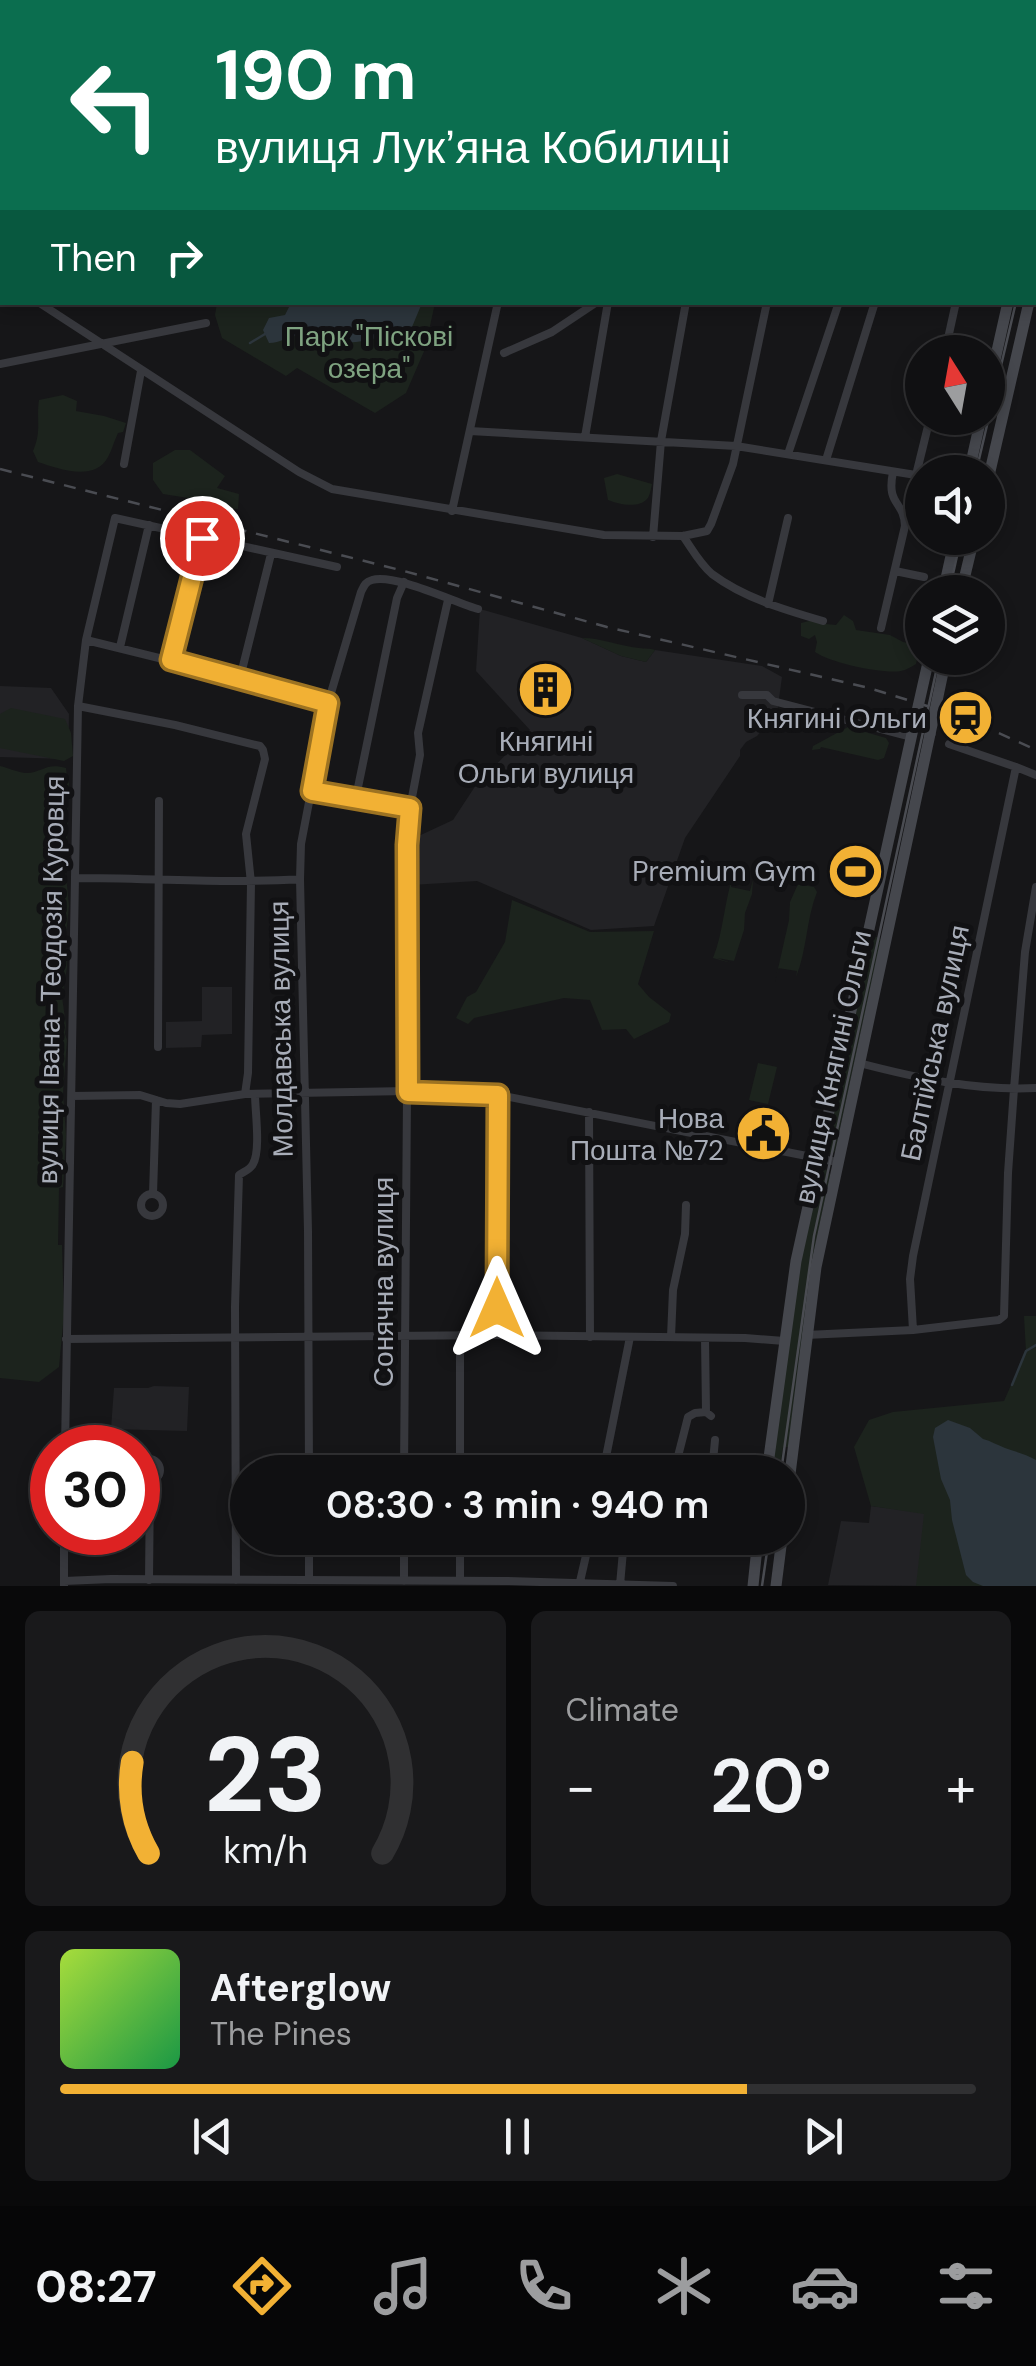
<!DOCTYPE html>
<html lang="en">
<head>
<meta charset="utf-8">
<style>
	body { margin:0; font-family:"DM Sans",sans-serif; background:#19191b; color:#f1f3f6; height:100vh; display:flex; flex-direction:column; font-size:38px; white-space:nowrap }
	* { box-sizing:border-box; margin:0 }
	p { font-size:32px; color:#9c9d9f }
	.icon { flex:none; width:55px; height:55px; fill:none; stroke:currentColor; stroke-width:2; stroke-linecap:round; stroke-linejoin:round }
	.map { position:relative; height:1586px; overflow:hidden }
	.details { display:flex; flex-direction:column; gap:25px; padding:25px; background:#09090a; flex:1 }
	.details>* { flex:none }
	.banner { position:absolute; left:0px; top:0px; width:1038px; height:305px; box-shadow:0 5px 15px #0003,0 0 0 2px #303032; background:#0b6e4f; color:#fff; overflow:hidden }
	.needle { width:65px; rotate:349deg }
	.fabs { position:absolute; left:905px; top:335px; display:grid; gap:20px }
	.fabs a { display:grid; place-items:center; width:100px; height:100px; border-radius:50%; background:#101012; box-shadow:0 5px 15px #0003,0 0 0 2px #303032; font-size:50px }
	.speed { position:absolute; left:30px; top:1425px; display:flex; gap:20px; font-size:50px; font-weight:700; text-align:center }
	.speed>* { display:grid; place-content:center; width:130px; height:130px; border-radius:50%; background:#101012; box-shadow:0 5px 15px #0003,0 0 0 2px #303032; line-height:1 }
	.speed .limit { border:15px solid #d22; background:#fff; color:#111 }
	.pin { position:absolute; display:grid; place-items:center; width:85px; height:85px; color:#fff; margin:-42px; border:5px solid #fff; border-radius:50%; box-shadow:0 2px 10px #0007 }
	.me { position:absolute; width:110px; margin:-55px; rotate:0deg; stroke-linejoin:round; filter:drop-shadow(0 0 8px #0008) }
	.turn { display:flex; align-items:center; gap:35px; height:210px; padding:0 50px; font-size:45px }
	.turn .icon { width:130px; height:130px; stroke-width:2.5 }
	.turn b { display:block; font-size:70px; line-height:85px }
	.then { display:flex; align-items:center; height:95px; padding:0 50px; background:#0003; gap:20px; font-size:38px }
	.big { font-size:75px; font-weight:600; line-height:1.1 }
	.details .widget { flex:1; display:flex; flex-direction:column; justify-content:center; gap:15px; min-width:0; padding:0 35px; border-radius:15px; background:#19191b }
	.details .dial { align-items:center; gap:0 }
	.dial svg { height:260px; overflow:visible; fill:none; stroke:#303032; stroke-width:7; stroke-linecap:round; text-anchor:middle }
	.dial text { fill:#f1f3f6; stroke:none }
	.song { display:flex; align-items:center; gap:30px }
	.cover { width:120px; height:120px; border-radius:15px; background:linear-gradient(135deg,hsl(80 70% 55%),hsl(140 70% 35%)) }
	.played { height:10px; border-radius:5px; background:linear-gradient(90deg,#f2b134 75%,#303032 75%) }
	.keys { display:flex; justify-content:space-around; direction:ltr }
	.heat { display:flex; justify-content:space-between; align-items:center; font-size:55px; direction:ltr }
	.details .tiles { flex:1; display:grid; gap:25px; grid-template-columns:1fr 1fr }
	.widget:last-child { grid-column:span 2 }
	.trip { position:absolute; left:230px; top:1455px; width:575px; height:100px; border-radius:50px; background:#101012; box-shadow:0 5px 15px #0003,0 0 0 2px #303032; font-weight:600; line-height:100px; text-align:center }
	.menu { display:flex; height:160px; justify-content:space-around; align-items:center; background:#060607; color:#9c9d9f }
	.menu .icon { width:70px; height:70px }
	.menu .selected { color:#f2b134 }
	.menu b { font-size:45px; color:#f1f3f6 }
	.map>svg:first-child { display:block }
	.built { fill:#222225 }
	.green { fill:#1c231d }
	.water { fill:#2c353c }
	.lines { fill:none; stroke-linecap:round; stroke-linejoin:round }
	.stream { stroke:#2c353c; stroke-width:2.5 }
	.street { stroke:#37383d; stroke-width:8 }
	.secondary { stroke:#45474d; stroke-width:11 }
	.tram { stroke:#4a4c52; stroke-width:2.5 }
	.rail { stroke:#4a4c52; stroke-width:2.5; stroke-dasharray:12 10; stroke-linecap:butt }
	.secondary-bridge { stroke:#45474d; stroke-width:11 }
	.route-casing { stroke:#9d7322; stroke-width:25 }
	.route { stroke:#f2b134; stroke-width:18 }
	.labels { text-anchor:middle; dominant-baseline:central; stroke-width:10; stroke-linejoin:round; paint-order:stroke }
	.park-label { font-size:28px; fill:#7fa381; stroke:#111113 }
	.poi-label { font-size:28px; fill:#a8adb8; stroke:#111113; text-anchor:end }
	.street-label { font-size:28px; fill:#a8adb8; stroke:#111113 }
</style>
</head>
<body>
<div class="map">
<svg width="1036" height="1586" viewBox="0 0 1036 1586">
	<rect width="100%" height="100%" fill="#161618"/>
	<!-- built -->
	<path class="built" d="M480,609l102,29 39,18 25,6 9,-12 107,16 20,11 -5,36 -20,23 -11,6 -6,8v6l-55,82 -31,88 -63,4 -114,-49 -66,4 -1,-45 43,-20 23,-35 54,-55 -54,-59z
		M0,686l51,2 18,26 -1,45 -68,-2z
		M202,987h30v47l-30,1 -1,12 -35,1v-26l36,-1z
		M154,1386l35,1 -2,44 -76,-2 3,-41h34z
		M871,1506l55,7 8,73 -106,-1 13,-64 28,2z"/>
	<!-- green -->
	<path class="green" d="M217,303h218l-10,46 -19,44 -31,20 -78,-45 -11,8 -64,-38 -7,-23z
		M63,395l14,6 -1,10 28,5 22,7 -3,9 -5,1c-4,8 -6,17 -10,24 -13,25 -49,12 -70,5l-5,-11c9,-21 3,-30 6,-51z
		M175,450h15l35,26 -8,12 22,6 -1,15 -15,-1 -9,-6 -51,-8 -10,-14v-17z
		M617,474l35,10c-1,4 -2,12 -5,15 -9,10 -29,5 -39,1l-4,-22z
		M844,615l9,6 3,9 34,5 13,7 12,2 3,11 -2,9c-5,3 -10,6 -15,7 -19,3 -70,-8 -86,-19l2,-10 -2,-7 -6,4 -8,-3v-13l20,-5 5,6 10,1z
		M582,638c20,0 37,8 57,10 6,1 11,0 16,2l-9,12 -25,-6z
		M11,708l54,11 6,14 2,23 -9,5 -64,-13v-34z
		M848,727l38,11 3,5 -5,15 -6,2 -57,-13 -1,2 -8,1 1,-4z
		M0,766c8,2 17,6 25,7 16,1 20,-11 41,-5l1,11 2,1 -3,95 3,31 -3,29 1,33 -5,29 4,28 -1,9 2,6 -4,53 3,42 -3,52 -4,1 -1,57h4l2,69 -5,53 -20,15 -39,-4z
		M734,873l-3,14 19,4 3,-11 -1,14 -7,19 -1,17 -10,31 -17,-3 14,5 -18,-5c11,-27 11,-58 21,-85z
		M798,884l16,3 3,5c-11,28 -10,58 -21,85l1,-6 -19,-3 -3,14 14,-62 1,-18z
		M512,900l78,32 64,-1 -16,53 11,13 22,17 -2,8 -35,17 -8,-10 -24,1 -12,-30 -26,-2 -90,20 -6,6 -12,-6 11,-21 9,-5 29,-50z
		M874,936l7,3 -46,212 -3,3 -8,-3z
		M758,1063l19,4 -9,37 -19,-4z
		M821,1169l7,1 2,5 -18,86 -23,186h-6l-4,25h-7l25,-194z
		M1024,1316h12v270h-120l8,-72 -53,-8 -17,-59 15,-27 24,-8 111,-11 22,-50z"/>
	<!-- water -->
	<path class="water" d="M291,303v-1l131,1 -10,24c-24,6 -47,18 -72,15 -14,-1 -26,-8 -40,-7 -11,1 -20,8 -31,8l-6,-13 6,-12 16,-3z
		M948,1420l22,8 13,11c8,2 14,6 22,9 11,4 21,6 31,12v126h-53l-10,-4 -7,-7 -14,-55 -2,-20 -9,-21 -8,-42 2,-9z"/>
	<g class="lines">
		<!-- stream -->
		<path class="stream" d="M250,343l15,-9
			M1012,1385l14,-34 10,-6"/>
		<!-- street -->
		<path class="street" d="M273,0l2,2
			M561,2l1,-2
			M980,2v-2
			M1035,113h1
			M0,277l2,2
			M38,302l261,170 33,17 272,46 79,1 24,-5 4,-7 22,-60 34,-162
			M945,352l11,-50
			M504,353l48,-21 45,-30
			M0,364l206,-41
			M470,431l266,15 186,30
			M585,437l23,-135
			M788,454l51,-152
			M826,460l49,-158
			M124,464l17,-93
			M916,475l14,-57
			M452,511l46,-209
			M683,536c9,13 17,28 29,38 32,24 73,36 111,47
			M653,537l8,-96 25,-139
			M895,571l29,6
			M768,604l20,-86
			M881,628l24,-102c-1,-26 -19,-20 -12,-54
			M86,640l154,38 88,25
			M120,647l29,-122
			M171,660l31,-123
			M240,678l31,-124
			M742,695h25l6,6 138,36
			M78,706l97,19 85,21 3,4 2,9 -19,75 5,49 -3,190 -3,21
			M949,744l67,23 20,8
			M312,791l98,17
			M356,797l41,-199 7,-16
			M77,878c74,0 149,6 223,1
			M158,1047l1,-246
			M859,1063c58,15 116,28 177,25
			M72,1096l68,-1 26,8 14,1 65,-10 163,-3 91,4 338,67
			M589,1112l1,225
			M153,1194l3,-94
			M141 1205a11 11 0 1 1 22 0a11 11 0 1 1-22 0Z
			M913,1330l-3,-51 3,-23 103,-489
			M460,1335v137
			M497,1335l2,-240
			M806,1335l107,-5 86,-10 5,-4 4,-143 6,-84 11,-137 11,-65
			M671,1337l2,-47 12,-56 1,-29
			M705,1338l1,74
			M66,1339l431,-4 248,3 39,3
			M65,1448l13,-742 8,-66 29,-122 222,49
			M138 1470a11 11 0 1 1 22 0a11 11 0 1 1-22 0Z
			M309,1472l-1,-241 -8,-352 1,-35 27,-141 33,-111c3,-6 4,-10 11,-12 22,-7 82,22 106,29
			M404,1472l4,-499 -1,-128 3,-37 10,-53 -2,-22 30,-133
			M603,1472l27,-135
			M674,1472l14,-55 7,-4 11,-1 5,4
			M712,1472l3,-32
			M149,1580l1,-99
			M236,1580l-1,-273 4,-132c6,-4 11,-5 14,-11 8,-14 2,-53 2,-70
			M309,1580v-42
			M64,1581l47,-2 396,2 166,5
			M404,1581v-43
			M460,1581v-43
			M620,1585l3,-34 9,-13
			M64,1586v-54
			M579,1586l11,-48"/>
		<!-- secondary -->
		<path class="secondary" d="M65,2l2,-2
			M0,95l2,-3
			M1035,188l1,-5
			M1035,276l1,-4
			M988,391l20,-89
			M969,472l12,-54
			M988,480l41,-178
			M943,592l12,-54
			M961,592l13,-54
			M767,1472l29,-211 117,-532
			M788,1490l28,-223 114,-533
			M753,1586l5,-48
			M776,1586l6,-48"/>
		<!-- tram -->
		<path class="tram" d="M68,2l2,-2
			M0,100l2,-4
			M1035,218l1,-4
			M1035,240l1,-4
			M976,472l40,-170
			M949,592l12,-54
			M781,1472l33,-236 125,-578
			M762,1586l7,-48"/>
		<!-- rail -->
		<path class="rail" d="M0,469l404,102 203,56 262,61 97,30 70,32"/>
		<!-- secondary-bridge -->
		<path class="secondary-bridge" d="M913,729l16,-71
			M930,734l16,-76"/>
	</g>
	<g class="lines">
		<defs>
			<path id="route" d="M202,538l-31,122 157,43 -16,88 98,17 -3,37 1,247 90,3 -1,213"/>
		</defs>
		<!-- route casing -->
		<use href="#route" class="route-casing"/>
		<!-- route -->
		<use href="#route" class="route"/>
	</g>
	<!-- icons -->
	<defs>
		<symbol id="building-disc" viewBox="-11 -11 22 22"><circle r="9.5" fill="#f2b134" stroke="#111113"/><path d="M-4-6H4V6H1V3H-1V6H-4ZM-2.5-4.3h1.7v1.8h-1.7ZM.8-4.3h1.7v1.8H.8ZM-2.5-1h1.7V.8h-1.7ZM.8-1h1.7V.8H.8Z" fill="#111"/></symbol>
		<symbol id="station-disc" viewBox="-11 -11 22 22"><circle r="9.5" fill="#f2b134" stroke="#111113"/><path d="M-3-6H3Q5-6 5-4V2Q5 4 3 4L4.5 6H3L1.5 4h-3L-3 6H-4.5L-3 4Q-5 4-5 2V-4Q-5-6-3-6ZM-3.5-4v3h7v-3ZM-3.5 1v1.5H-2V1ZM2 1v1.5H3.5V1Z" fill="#111"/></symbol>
		<symbol id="stadium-disc" viewBox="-11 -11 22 22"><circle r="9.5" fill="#f2b134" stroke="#111113"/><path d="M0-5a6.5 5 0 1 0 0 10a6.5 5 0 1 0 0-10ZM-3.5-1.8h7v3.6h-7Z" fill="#111"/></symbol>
		<symbol id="civic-disc" viewBox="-11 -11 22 22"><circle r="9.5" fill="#f2b134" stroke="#111113"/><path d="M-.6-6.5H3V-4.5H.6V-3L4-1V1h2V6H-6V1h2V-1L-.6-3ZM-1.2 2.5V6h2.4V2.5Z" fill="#111"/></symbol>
	</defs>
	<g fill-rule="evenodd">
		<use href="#building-disc" x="514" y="658" width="63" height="63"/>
		<use href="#station-disc" x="934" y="686" width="63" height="63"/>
		<use href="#stadium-disc" x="824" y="840" width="63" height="63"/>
		<use href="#civic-disc" x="732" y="1102" width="63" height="63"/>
	</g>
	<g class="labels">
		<!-- park labels -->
		<g class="park-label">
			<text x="369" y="336">Парк "Піскові<tspan x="369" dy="32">озера"</tspan></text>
		</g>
		<!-- poi labels -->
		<g class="poi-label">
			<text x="927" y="718">Княгині Ольги</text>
			<text x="546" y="741" text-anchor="middle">Княгині<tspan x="546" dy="32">Ольги вулиця</tspan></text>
			<text x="816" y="871">Premium Gym</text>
			<text x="724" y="1118">Нова<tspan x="724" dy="32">Пошта №72</tspan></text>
		</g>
		<!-- street labels -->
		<g class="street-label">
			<text transform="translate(51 980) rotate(-89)">вулиця Івана-Теодозія Куровця</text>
			<text transform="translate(281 1029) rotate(-91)">Молдавська вулиця</text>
			<text transform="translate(935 1043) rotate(-78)">Балтійська вулиця</text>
			<text transform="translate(833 1067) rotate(-78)">вулиця Княгині Ольги</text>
			<text transform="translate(383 1282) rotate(-90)">Сонячна вулиця</text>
		</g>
	</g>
</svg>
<div class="fabs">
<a><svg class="needle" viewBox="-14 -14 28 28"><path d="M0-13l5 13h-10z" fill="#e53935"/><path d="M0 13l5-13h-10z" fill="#9c9d9f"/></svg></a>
<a><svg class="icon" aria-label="sound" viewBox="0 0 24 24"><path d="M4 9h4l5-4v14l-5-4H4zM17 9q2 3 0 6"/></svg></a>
<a><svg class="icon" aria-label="layers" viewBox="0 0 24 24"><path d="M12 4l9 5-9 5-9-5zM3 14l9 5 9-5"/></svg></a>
</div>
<div class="speed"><div class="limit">30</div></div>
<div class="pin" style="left:202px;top:538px;background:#d93025"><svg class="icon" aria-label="arrive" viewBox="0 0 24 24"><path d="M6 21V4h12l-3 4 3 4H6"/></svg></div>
<svg class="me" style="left:497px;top:1308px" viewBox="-20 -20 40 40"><path d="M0-17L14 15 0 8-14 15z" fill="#f2b134" stroke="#fff" stroke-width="4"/></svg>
<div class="trip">08:30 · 3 min · 940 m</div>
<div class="banner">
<div class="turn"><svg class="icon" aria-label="left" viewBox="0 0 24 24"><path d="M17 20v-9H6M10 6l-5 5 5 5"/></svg><div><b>190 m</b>вулиця Лукʼяна Кобилиці</div></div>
<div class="then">Then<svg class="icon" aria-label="right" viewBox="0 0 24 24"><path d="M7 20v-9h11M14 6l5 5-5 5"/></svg></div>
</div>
</div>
<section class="details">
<div class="tiles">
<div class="widget dial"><svg viewBox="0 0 100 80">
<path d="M14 69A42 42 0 1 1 86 69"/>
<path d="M14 69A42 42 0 0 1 9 41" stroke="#f2b134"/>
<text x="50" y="56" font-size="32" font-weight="700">23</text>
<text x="50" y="72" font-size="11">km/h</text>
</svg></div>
<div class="widget"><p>Climate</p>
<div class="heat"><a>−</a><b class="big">20°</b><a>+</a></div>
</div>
<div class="widget">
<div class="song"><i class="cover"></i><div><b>Afterglow</b><p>The Pines</p></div></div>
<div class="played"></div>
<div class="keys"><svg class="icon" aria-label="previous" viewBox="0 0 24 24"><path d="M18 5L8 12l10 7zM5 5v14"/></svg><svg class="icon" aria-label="pause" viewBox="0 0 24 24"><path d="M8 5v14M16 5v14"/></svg><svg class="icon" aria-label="next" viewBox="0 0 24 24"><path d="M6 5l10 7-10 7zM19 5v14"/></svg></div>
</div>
</div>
</section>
<nav class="menu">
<b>08:27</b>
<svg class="icon selected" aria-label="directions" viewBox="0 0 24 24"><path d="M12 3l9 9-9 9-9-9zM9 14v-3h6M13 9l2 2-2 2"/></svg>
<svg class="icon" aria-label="music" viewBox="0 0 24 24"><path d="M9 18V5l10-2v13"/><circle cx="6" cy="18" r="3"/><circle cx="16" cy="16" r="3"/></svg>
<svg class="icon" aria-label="phone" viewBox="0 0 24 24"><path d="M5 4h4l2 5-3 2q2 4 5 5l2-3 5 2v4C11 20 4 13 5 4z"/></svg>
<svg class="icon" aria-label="climate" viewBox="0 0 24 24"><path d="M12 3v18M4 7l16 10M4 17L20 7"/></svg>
<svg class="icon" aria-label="car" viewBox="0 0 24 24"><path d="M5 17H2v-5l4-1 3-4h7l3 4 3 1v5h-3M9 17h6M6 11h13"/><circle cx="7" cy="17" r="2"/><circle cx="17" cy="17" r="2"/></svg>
<svg class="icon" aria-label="filters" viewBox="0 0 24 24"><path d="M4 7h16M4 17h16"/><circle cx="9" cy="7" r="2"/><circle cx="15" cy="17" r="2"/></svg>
</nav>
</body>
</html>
